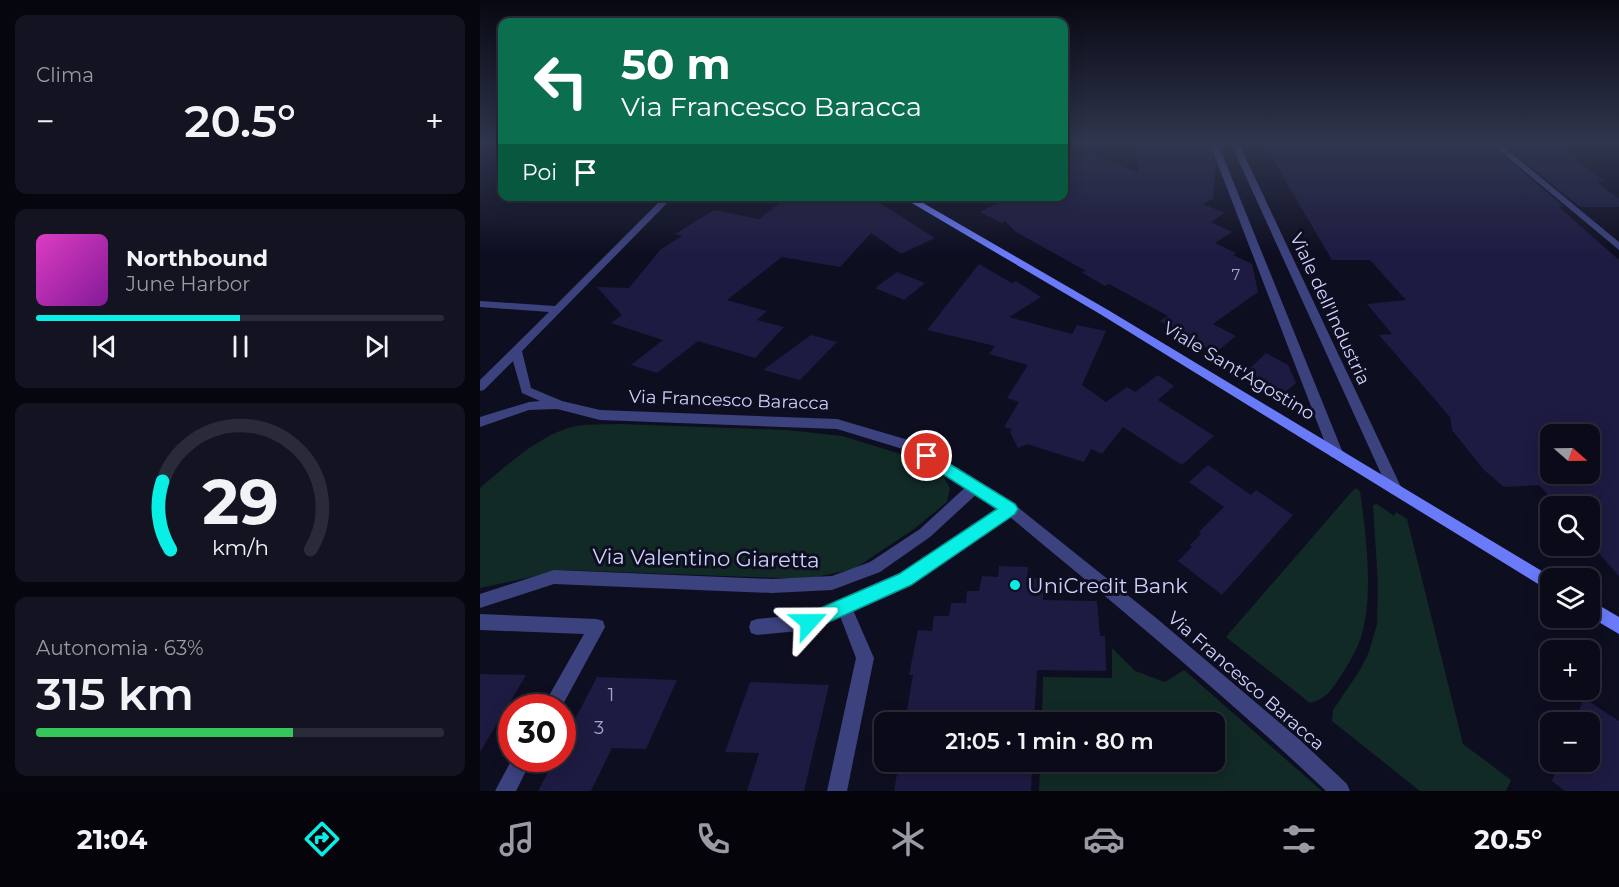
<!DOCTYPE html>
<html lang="it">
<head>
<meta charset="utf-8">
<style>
	body { margin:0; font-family:Montserrat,sans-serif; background:#131322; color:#f1f3f6; height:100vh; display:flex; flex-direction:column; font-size:22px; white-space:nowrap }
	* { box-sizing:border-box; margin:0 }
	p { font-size:20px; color:#999aa2 }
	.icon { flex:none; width:33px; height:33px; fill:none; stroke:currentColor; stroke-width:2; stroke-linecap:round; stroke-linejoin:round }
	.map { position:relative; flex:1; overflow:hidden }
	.details { display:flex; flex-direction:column; gap:15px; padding:15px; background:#06060e; width:480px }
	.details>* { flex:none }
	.top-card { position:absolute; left:18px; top:18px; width:570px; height:183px; border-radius:12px; box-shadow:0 3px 15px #0003,0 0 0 2px #2a2b38; background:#0b6e4f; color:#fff; overflow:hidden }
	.needle { width:39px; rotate:110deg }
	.tools { position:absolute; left:1060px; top:424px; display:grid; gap:12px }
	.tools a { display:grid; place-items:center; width:60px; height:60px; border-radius:12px; background:#0a0a19; box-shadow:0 3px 15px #0003,0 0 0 2px #2a2b38; font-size:30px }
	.speed { position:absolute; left:18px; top:694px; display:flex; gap:12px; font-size:30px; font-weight:700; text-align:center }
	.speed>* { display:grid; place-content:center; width:78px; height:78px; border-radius:50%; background:#0a0a19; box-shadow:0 3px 15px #0003,0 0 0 2px #2a2b38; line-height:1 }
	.speed .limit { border:9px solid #d22; background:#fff; color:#111 }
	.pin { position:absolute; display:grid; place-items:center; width:51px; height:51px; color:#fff; margin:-26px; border:3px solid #fff; border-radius:50%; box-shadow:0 2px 6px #0007 }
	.me { position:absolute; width:66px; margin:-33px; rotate:66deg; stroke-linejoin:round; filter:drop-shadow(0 0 4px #0008) }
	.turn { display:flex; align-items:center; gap:21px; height:126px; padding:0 24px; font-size:27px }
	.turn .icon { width:78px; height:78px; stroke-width:2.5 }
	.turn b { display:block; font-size:42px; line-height:51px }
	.then { display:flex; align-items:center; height:57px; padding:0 24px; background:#0003; gap:12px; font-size:22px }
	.big { font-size:45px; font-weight:600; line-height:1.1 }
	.details .tile { flex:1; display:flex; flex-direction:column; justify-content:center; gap:9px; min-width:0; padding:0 21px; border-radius:12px; background:#131322 }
	.details .dial { align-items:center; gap:0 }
	.dial svg { height:156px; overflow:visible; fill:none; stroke:#2a2b38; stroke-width:7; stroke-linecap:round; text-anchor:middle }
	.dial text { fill:#f1f3f6; stroke:none }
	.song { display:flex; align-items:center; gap:18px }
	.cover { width:72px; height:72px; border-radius:9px; background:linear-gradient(135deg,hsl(310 70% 55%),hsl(290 70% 35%)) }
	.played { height:6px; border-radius:3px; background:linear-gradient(90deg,#09efe5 50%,#2a2b38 50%) }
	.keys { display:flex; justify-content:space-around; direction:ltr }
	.heat { display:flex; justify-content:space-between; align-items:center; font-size:33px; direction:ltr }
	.charge { height:9px; border-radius:4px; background:linear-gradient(90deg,#34c759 63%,#2a2b38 0) }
	.trip { position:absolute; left:394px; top:712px; width:351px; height:60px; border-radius:12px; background:#0a0a19; box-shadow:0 3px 15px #0003,0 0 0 2px #2a2b38; font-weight:600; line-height:60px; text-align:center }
	.tabs { display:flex; height:96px; justify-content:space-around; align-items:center; background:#04040a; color:#999aa2 }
	.tabs .icon { width:42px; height:42px }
	.tabs .current { color:#09efe5 }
	.tabs b { font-size:27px; color:#f1f3f6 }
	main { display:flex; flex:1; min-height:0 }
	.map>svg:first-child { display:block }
	.green { fill:#112a26 }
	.building { fill:#1d1b41; fill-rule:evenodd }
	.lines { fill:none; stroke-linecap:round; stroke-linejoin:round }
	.service { fill:#3b427e; fill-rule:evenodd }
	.minor { fill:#3b427e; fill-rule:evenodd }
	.secondary { fill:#6a7bf9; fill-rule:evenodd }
	.route { fill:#09efe5; stroke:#069b95; stroke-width:1.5 }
	.poi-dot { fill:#09efe5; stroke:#0e0e21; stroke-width:2 }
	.labels { text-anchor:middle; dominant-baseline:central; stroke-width:6; stroke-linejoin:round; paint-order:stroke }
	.number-label { font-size:15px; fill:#a2a4ce }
	.street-label { font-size:18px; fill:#cfd1fd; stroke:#0e0e21 }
	.near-number-label { font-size:18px; fill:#a2a4ce }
	.near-street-label { font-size:21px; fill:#cfd1fd; stroke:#0e0e21 }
	.near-poi-label { font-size:21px; fill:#cfd1fd; stroke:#0e0e21; text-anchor:start }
</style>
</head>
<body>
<main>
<section class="details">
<div class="tile"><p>Clima</p>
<div class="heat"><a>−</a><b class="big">20.5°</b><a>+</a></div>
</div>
<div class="tile">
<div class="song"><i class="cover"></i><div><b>Northbound</b><p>June Harbor</p></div></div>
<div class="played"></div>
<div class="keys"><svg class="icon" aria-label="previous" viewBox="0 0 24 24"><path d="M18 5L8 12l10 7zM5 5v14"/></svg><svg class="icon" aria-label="pause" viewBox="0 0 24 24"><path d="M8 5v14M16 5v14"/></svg><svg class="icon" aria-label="next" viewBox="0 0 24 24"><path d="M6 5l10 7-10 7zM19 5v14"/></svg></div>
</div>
<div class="tile dial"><svg viewBox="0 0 100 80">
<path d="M14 69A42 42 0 1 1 86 69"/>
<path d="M14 69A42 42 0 0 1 10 34" stroke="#09efe5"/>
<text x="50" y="56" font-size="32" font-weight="700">29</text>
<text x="50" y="72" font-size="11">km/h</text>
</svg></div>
<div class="tile"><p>Autonomia · 63%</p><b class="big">315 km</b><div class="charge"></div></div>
</section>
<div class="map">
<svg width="1139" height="791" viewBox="0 0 1139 791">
	<rect width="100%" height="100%" fill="#0e0e21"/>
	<!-- green -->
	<path class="green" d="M139,424l168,6 55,6 65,20 36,20 7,12 -3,14 -33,27 -60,40 -47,10 -244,-9 -83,18v-100c26,-22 55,-49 88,-60 15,-5 35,-3 51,-4z
		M875,488l5,3c6,43 14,105 1,146 -4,13 -12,26 -19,37 -10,15 -14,24 -32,29l-84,-66z
		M897,504l17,12 2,-4 11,7 56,225 48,36 -5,11h-86l-88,-70 1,-11 27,-40 9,-18 8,-28 1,-41 -5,-78z
		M632,648l23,23 30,11 19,-12 138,121h-283l1,-29h175v-39h-173l1,-46 69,1z"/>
	<!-- building -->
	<path class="building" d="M655,144h73l8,21 -3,34 -10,5 22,9 -14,9 21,10 -17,11 21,10 -3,2 19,9 6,28 -45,32 23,12 -21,17 -55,-32 8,-5 -59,-32 -4,2 -24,-14 5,-1 -70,-39 -11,-11 -3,2 -22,-11 32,-16h52v-40h32l43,17z
		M784,144h226l74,63h-5l60,53v316l-29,-33v-36h-31l-20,-22 -35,2 -20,-17 -32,-40 -2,-13 -71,-82 13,-1 -25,-30 39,-4 -36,-40h-38zM1071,435h39v39h-39z
		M1023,144h53l48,37h-8l23,18v8h-39z
		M309,196h80l66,42 -34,16 -30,-21 -31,34 -58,-10 -55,43 40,11 -10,9 27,7 -29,31 -57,-17 -41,32 -26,-8 32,-25 -52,-17 11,-8 -25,-28 32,1 32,-39 21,-13 -7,-2 39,-24 45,9z
		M499,264l33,19 4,-2 25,16 -32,20 63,17 5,-9 29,6 -24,54 24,17 21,-15 8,5 23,-17 16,11 -16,14 56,36 -32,29 -59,-38 -21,27 -11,-5 -7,13 -57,-18 -9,4 -8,-16 2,-3 -8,-2 15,-25 -12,-4 21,-33 -39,-11 6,-8 -68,-16z
		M417,272l28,11 -21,17 -29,-12z
		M331,335l26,7 -37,38 -37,-10z
		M786,353l22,12 8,18 -12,10 -37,-22z
		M728,465l43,30 5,-5 37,25 -71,80 -44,-34 14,-14 -2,-2 11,-11 -2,-2 25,-25 -35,-25z
		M519,566l29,1 -1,11 17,1 -1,21 54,1 3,35h5l1,35 -69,-1 -3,53h-129l8,-48h-4l9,-45 14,1 2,-15h15l2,-13h15l1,-12h12l3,-15 16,1z
		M0,674l46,1 -46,77z
		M117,677l80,3 -31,69 -34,-1 -21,43h-53l17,-32h7v-15z
		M270,682l79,3 -25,106h-57l12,-38 -34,-1z
		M1104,698l35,23v70h-54l-13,-10 7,-19h31v-39h-16z
		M419,762h133l-1,29h-137z"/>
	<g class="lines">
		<!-- service -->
		<path class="service" d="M1012,144h8l119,98v8z
			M495,481l5,2 2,4 -2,4 -50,46 -50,35 -48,18 -60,3 -218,-9 -74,24v-14l74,-24 218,9 60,-3 38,-14 50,-33 50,-46z"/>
		<!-- minor -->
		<path class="minor" d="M730,144h8l125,309 -2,4h-10l-2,-4z
			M751,144h8l163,345 -2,4 -5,2 -5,-2 -2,-4z
			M185,196h9l-152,155 9,37 31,13 38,9 237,9 78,23 100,63 140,112 145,123 47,44 3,7h-24c-101,-96 -209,-185 -316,-274l-100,68 -57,25 21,48 -27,133h-20l29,-133 -16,-42 -31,14 -52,5 -6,-2 -2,-6 2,-6 6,-2 51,-5 92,-39 99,-66 -93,-59 -69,-21 -237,-9 -43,-11 -28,1 -49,17v-10l49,-15 11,-1 -18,-8 -9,-32 -29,29 -4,1v-11l69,-68 -69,-5v-6l75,5z
			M0,614l117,5 6,2 2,6 -44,81h-19l42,-74 -104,-4z
			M32,759h20l-16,32h-21z"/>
		<!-- secondary -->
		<path class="secondary" d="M420,196h11l197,114 447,269h-4v13l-451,-278z
			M1110,600l29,17v17l-29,-17z"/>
	</g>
	<!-- sky -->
	<linearGradient id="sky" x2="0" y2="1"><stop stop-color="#080812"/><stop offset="0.56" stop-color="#30364e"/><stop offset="1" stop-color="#30364e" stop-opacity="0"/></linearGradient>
	<rect width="1139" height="255" fill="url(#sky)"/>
	<!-- route -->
	<path class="route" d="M447,450l88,54 3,5 -3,5 -104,71 -102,46 -7,-2 -2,-7 2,-6 97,-42 98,-65 -76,-49 -2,-4 2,-4z"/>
	<!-- markers -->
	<circle class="poi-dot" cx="535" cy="585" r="6"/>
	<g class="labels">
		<!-- number labels -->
		<g class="number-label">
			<text x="756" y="274">7</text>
		</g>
		<!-- street labels -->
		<g class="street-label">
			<text transform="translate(850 309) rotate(65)">Viale dell'Industria</text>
			<text transform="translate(759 371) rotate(31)">Viale Sant'Agostino</text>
			<text transform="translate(249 400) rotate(2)">Via Francesco Baracca</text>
			<text transform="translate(766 681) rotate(41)">Via Francesco Baracca</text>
		</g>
		<!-- near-number labels -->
		<g class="near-number-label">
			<text x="131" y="695">1</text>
			<text x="119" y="728">3</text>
		</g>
		<!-- near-street labels -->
		<g class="near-street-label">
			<text transform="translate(226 558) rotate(1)">Via Valentino Giaretta</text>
		</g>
		<!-- near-poi labels -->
		<g class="near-poi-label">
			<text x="547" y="585">UniCredit Bank</text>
		</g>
	</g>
</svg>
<div class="tools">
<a><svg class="needle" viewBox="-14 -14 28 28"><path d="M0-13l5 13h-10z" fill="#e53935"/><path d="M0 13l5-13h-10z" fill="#999aa2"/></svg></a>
<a><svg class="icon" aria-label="search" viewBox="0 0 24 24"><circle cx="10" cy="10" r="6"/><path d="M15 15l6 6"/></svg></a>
<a><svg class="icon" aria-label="layers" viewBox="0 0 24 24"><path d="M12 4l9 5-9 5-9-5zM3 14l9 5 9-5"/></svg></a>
<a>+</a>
<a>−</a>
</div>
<div class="speed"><div class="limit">30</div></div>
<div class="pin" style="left:447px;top:456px;background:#d93025"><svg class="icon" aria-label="arrive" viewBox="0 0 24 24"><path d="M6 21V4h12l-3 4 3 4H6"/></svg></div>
<svg class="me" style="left:329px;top:622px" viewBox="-20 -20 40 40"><path d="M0-17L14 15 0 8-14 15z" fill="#09efe5" stroke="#fff" stroke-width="4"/></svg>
<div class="trip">21:05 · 1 min · 80 m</div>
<div class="top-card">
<div class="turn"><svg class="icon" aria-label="left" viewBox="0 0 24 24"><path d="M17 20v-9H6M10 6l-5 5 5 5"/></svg><div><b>50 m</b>Via Francesco Baracca</div></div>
<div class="then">Poi<svg class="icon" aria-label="arrive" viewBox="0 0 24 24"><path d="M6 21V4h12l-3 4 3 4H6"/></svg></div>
</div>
</div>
</main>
<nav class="tabs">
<b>21:04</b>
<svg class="icon current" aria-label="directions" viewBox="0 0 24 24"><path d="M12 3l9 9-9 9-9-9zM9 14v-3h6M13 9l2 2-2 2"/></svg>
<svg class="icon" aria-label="music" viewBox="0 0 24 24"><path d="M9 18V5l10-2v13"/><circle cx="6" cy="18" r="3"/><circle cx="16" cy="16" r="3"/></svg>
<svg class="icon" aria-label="phone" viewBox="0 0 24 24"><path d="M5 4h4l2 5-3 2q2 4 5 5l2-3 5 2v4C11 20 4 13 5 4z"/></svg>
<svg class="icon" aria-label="climate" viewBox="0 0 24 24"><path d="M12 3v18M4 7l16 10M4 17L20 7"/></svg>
<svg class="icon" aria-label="car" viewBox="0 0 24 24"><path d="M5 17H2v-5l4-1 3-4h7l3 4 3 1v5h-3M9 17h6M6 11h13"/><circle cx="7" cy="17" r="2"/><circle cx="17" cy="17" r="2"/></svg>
<svg class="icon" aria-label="filters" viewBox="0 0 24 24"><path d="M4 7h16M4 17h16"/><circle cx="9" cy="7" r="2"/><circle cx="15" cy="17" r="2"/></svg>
<b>20.5°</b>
</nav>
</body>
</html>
